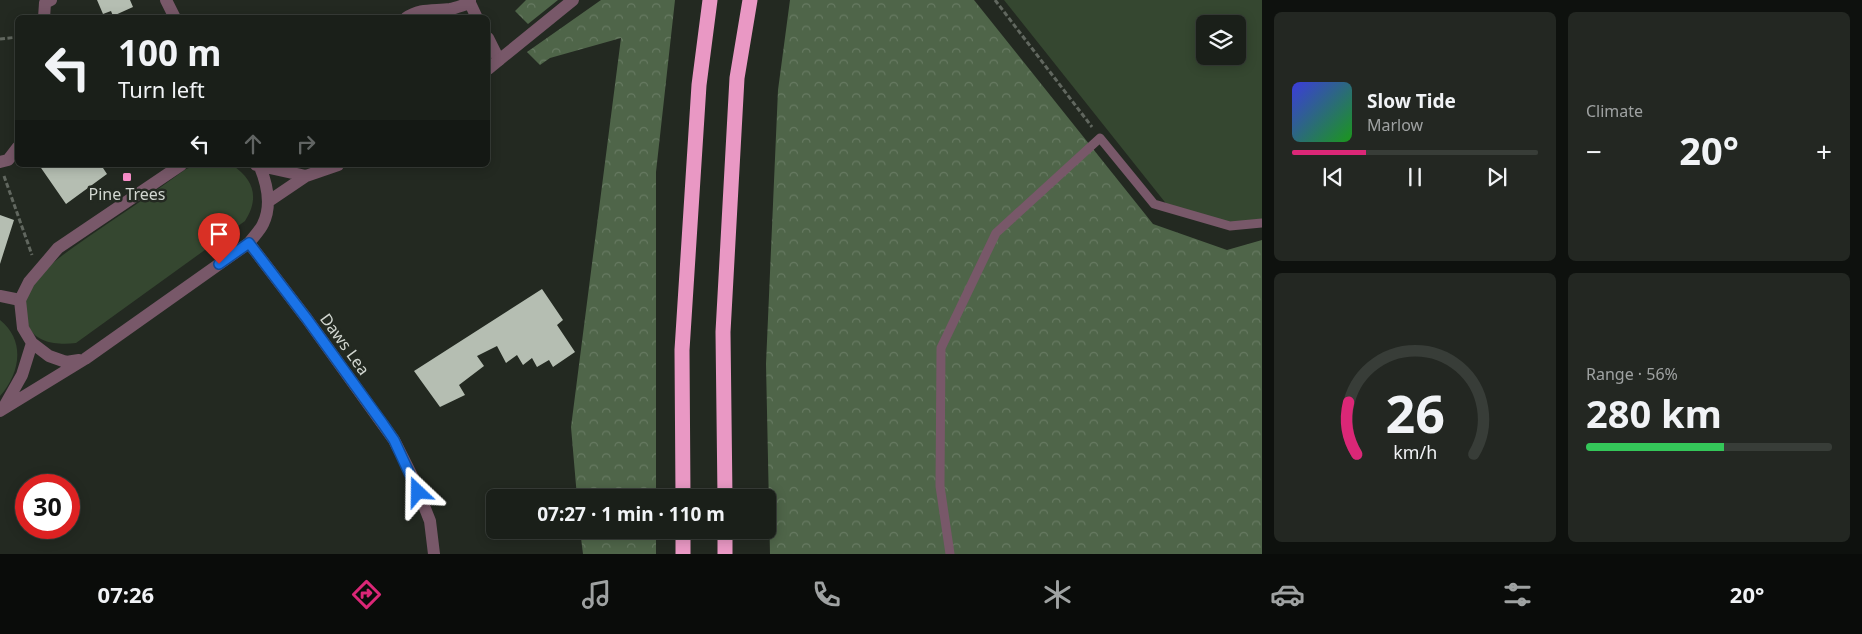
<!DOCTYPE html>
<html lang="en">
<head>
<meta charset="utf-8">
<style>
	body { margin:0; font-family:"Noto Sans",sans-serif; background:#232722; color:#f1f3f6; height:100vh; display:flex; flex-direction:column; font-size:19px; white-space:nowrap }
	* { box-sizing:border-box; margin:0 }
	p { font-size:16px; color:#9fa2a2 }
	.icon { flex:none; width:28px; height:28px; fill:none; stroke:currentColor; stroke-width:2; stroke-linecap:round; stroke-linejoin:round }
	.map { position:relative; flex:1; overflow:hidden }
	.drawer { display:flex; flex-direction:column; gap:12px; padding:12px; background:#0e110e; width:600px }
	.drawer>* { flex:none }
	.guide { position:absolute; left:15px; top:15px; width:475px; height:152px; border-radius:8px; box-shadow:0 2px 12px #0003,0 0 0 1px #383d38; background:#1a1f19; color:#f1f3f6; overflow:hidden }
	.tools { position:absolute; left:1196px; top:15px; display:grid; gap:10px }
	.tools a { display:grid; place-items:center; width:50px; height:50px; border-radius:8px; background:#1a1f19; box-shadow:0 2px 12px #0003,0 0 0 1px #383d38; font-size:25px }
	.speed { position:absolute; left:15px; top:474px; display:flex; gap:10px; font-size:25px; font-weight:700; text-align:center }
	.speed>* { display:grid; place-content:center; width:65px; height:65px; border-radius:50%; background:#1a1f19; box-shadow:0 2px 12px #0003,0 0 0 1px #383d38; line-height:1 }
	.speed .limit { border:8px solid #d22; background:#fff; color:#111 }
	.pin { position:absolute; display:grid; place-items:center; width:42px; height:42px; color:#fff; margin:-51px -21px; border-radius:50% 50% 50% 0; rotate:-45deg; box-shadow:0 0 5px #0007 }
	.pin .icon { rotate:45deg }
	.me { position:absolute; width:55px; margin:-28px; rotate:337deg; stroke-linejoin:round; filter:drop-shadow(0 0 4px #0008) }
	.turn { display:flex; align-items:center; gap:18px; height:105px; padding:0 20px; font-size:22px }
	.turn .icon { width:65px; height:65px; stroke-width:2.5 }
	.turn b { display:block; font-size:35px; line-height:42px }
	.lanes { display:flex; align-items:center; height:48px; padding:0 20px; background:#0003; justify-content:center; gap:25px; direction:ltr }
	.lanes .off { opacity:.35 }
	.big { font-size:38px; font-weight:700; line-height:1.1 }
	.drawer .widget { flex:1; display:flex; flex-direction:column; justify-content:center; gap:8px; min-width:0; padding:0 18px; border-radius:8px; background:#232722 }
	.drawer .dial { align-items:center; gap:0 }
	.dial svg { height:130px; overflow:visible; fill:none; stroke:#383d38; stroke-width:7; stroke-linecap:round; text-anchor:middle }
	.dial text { fill:#f1f3f6; stroke:none }
	.song { display:flex; align-items:center; gap:15px }
	.cover { width:60px; height:60px; border-radius:8px; background:linear-gradient(135deg,hsl(240 70% 55%),hsl(120 70% 35%)) }
	.played { height:5px; border-radius:2px; background:linear-gradient(90deg,#db2777 30%,#383d38 30%) }
	.keys { display:flex; justify-content:space-around; direction:ltr }
	.heat { display:flex; justify-content:space-between; align-items:center; font-size:28px; direction:ltr }
	.charge { height:8px; border-radius:4px; background:linear-gradient(90deg,#34c759 56%,#383d38 0) }
	.drawer .tiles { flex:1; display:grid; gap:12px; grid-template-columns:repeat(2,1fr) }
	.trip { position:absolute; left:486px; top:489px; width:290px; height:50px; border-radius:8px; background:#1a1f19; box-shadow:0 2px 12px #0003,0 0 0 1px #383d38; font-weight:700; line-height:50px; text-align:center }
	.tabs { display:flex; height:80px; justify-content:space-around; align-items:center; background:#0a0c0a; color:#9fa2a2 }
	.tabs .icon { width:35px; height:35px }
	.tabs .on { color:#db2777 }
	.tabs b { font-size:22px; color:#f1f3f6 }
	main { display:flex; flex:1; min-height:0 }
	.map>svg:first-child { display:block }
	.green { fill:#354730; fill-rule:evenodd }
	.forest { fill:url(#forest-crowns) }
	.building { fill:#b5beb2 }
	.lines { fill:none; stroke-linecap:round; stroke-linejoin:round }
	.path { stroke:#61675f; stroke-width:3; stroke-dasharray:5 2.5; stroke-linecap:butt }
	.service { stroke:#785869; stroke-width:9 }
	.minor { stroke:#785869; stroke-width:12 }
	.tertiary { stroke:#785869; stroke-width:12 }
	.motorway { stroke:#e998c4; stroke-width:15 }
	.route-casing { stroke:#114b97; stroke-width:12 }
	.route { stroke:#1a73e8; stroke-width:9 }
	.poi-dot { fill:#f98fca; stroke:#232921; stroke-width:2 }
	.labels { text-anchor:middle; dominant-baseline:central; stroke-width:5; stroke-linejoin:round; paint-order:stroke }
	.poi-label { font-size:16px; fill:#d2d7d1; stroke:#232921 }
	.street-label { font-size:16px; fill:#d2d7d1; stroke:#232921 }
</style>
</head>
<body>
<main>
<div class="map">
<svg width="1262" height="554" viewBox="0 0 1262 554">
	<defs>
		<pattern id="forest-crowns" width="20" height="18" patternUnits="userSpaceOnUse" patternTransform="scale(1.25)"><rect width="20" height="18" fill="#4f6549"/><path d="M2 6a3 3 0 1 1 6 0M12 15a3 3 0 1 1 6 0" fill="none" stroke="#677a62"/></pattern>
	</defs>
	<rect width="100%" height="100%" fill="#232921"/>
	<!-- green -->
	<path class="green" d="M1004,0h258v224l-40,4 -54,-22zM1205,24h33v32h-33z
		M198,165h34c23,15 27,34 13,56l-169,122c-16,2 -39,1 -47,-16 -6,-13 -6,-24 0,-37 12,-24 56,-50 78,-66 27,-18 53,-36 79,-55z
		M0,320c26,21 20,53 0,76z"/>
	<!-- forest -->
	<path class="forest" d="M526,0h32l-30,24 -13,-13z
		M601,0h74l-19,172v325h-79l-6,-70 50,-389 -71,20 -10,7 -13,-13z
		M790,0h184l179,224 74,26 35,-10v314h-492l-4,-190 12,-274z
		M580,530h76v24h-73z"/>
	<!-- building -->
	<path class="building" d="M97,0h33l3,7 -20,9 -2,-5 -8,3z
		M39,165h62l6,9 -41,30z
		M0,215l14,5 -14,44z
		M542,289l21,31 -6,5 18,27 -22,15 -4,-7 -12,7 -5,-9 -9,7 -6,-10 -11,8 -9,-17 -20,10 7,10 -25,19 6,10 -25,12 -26,-36z"/>
	<g class="lines">
		<!-- path -->
		<path class="path" d="M995,0l97,127
			M0,39l18,-2
			M4,176l28,79"/>
		<!-- service -->
		<path class="service" d="M950,554l-10,-68 1,-138 55,-115 104,-95 54,66 76,22 32,-3"/>
		<!-- minor -->
		<path class="minor" d="M166,0l9,18
			M470,0v3l7,15
			M44,18l1,-15 6,-3
			M406,18c14,-10 27,-7 44,-9 6,-1 13,-4 20,-6
			M488,38l11,22
			M0,162l8,-2 10,-13
			M249,243l58,76 87,121 19,38 17,43 4,33
			M0,296l20,4"/>
		<!-- tertiary -->
		<path class="tertiary" d="M488,69l85,-69
			M256,165l50,11
			M269,201l37,-25 32,-11
			M79,360l-13,2 -17,-6 -17,-13 -9,-15 -3,-28 9,-18 29,-34 123,-83
			M4,407l18,-32 10,-32
			M0,411l85,-52 164,-116c4,-6 11,-12 14,-19 9,-18 4,-40 -3,-57"/>
		<!-- motorway -->
		<path class="motorway" d="M683,498l-1,-148 17,-265 11,-85
			M725,498l-2,-166 14,-254 13,-78
			M683,530v24
			M725,530v24"/>
	</g>
	<g class="lines">
		<defs>
			<path id="route" d="M219,264l30,-21 58,76 76,105 11,16 24,52"/>
		</defs>
		<!-- route casing -->
		<use href="#route" class="route-casing"/>
		<!-- route -->
		<use href="#route" class="route"/>
	</g>
	<!-- markers -->
	<rect class="poi-dot" x="122" y="172" width="10" height="10" rx="2.5"/>
	<g class="labels">
		<!-- poi labels -->
		<g class="poi-label">
			<text x="127" y="194">Pine Trees</text>
		</g>
		<!-- street labels -->
		<g class="street-label">
			<text transform="translate(345 344) rotate(54)">Daws Lea</text>
		</g>
	</g>
</svg>
<div class="tools">
<a><svg class="icon" aria-label="layers" viewBox="0 0 24 24"><path d="M12 4l9 5-9 5-9-5zM3 14l9 5 9-5"/></svg></a>
</div>
<div class="speed"><div class="limit">30</div></div>
<div class="pin" style="left:219px;top:264px;background:#d93025"><svg class="icon" aria-label="arrive" viewBox="0 0 24 24"><path d="M6 21V4h12l-3 4 3 4H6"/></svg></div>
<svg class="me" style="left:418px;top:492px" viewBox="-20 -20 40 40"><path d="M0-17L14 15 0 8-14 15z" fill="#1a73e8" stroke="#fff" stroke-width="4"/></svg>
<div class="trip">07:27 · 1 min · 110 m</div>
<div class="guide">
<div class="turn"><svg class="icon" aria-label="left" viewBox="0 0 24 24"><path d="M17 20v-9H6M10 6l-5 5 5 5"/></svg><div><b>100 m</b>Turn left</div></div>
<div class="lanes"><svg class="icon" aria-label="left" viewBox="0 0 24 24"><path d="M17 20v-9H6M10 6l-5 5 5 5"/></svg><svg class="icon off" aria-label="ahead" viewBox="0 0 24 24"><path d="M12 20V5M6 11l6-6 6 6"/></svg><svg class="icon off" aria-label="right" viewBox="0 0 24 24"><path d="M7 20v-9h11M14 6l5 5-5 5"/></svg></div>
</div>
</div>
<section class="drawer">
<div class="tiles">
<div class="widget">
<div class="song"><i class="cover"></i><div><b>Slow Tide</b><p>Marlow</p></div></div>
<div class="played"></div>
<div class="keys"><svg class="icon" aria-label="previous" viewBox="0 0 24 24"><path d="M18 5L8 12l10 7zM5 5v14"/></svg><svg class="icon" aria-label="pause" viewBox="0 0 24 24"><path d="M8 5v14M16 5v14"/></svg><svg class="icon" aria-label="next" viewBox="0 0 24 24"><path d="M6 5l10 7-10 7zM19 5v14"/></svg></div>
</div>
<div class="widget"><p>Climate</p>
<div class="heat"><a>−</a><b class="big">20°</b><a>+</a></div>
</div>
<div class="widget dial"><svg viewBox="0 0 100 80">
<path d="M14 69A42 42 0 1 1 86 69"/>
<path d="M14 69A42 42 0 0 1 9 37" stroke="#db2777"/>
<text x="50" y="56" font-size="32" font-weight="700">26</text>
<text x="50" y="72" font-size="11">km/h</text>
</svg></div>
<div class="widget"><p>Range · 56%</p><b class="big">280 km</b><div class="charge"></div></div>
</div>
</section>
</main>
<nav class="tabs">
<b>07:26</b>
<svg class="icon on" aria-label="directions" viewBox="0 0 24 24"><path d="M12 3l9 9-9 9-9-9zM9 14v-3h6M13 9l2 2-2 2"/></svg>
<svg class="icon" aria-label="music" viewBox="0 0 24 24"><path d="M9 18V5l10-2v13"/><circle cx="6" cy="18" r="3"/><circle cx="16" cy="16" r="3"/></svg>
<svg class="icon" aria-label="phone" viewBox="0 0 24 24"><path d="M5 4h4l2 5-3 2q2 4 5 5l2-3 5 2v4C11 20 4 13 5 4z"/></svg>
<svg class="icon" aria-label="climate" viewBox="0 0 24 24"><path d="M12 3v18M4 7l16 10M4 17L20 7"/></svg>
<svg class="icon" aria-label="car" viewBox="0 0 24 24"><path d="M5 17H2v-5l4-1 3-4h7l3 4 3 1v5h-3M9 17h6M6 11h13"/><circle cx="7" cy="17" r="2"/><circle cx="17" cy="17" r="2"/></svg>
<svg class="icon" aria-label="filters" viewBox="0 0 24 24"><path d="M4 7h16M4 17h16"/><circle cx="9" cy="7" r="2"/><circle cx="15" cy="17" r="2"/></svg>
<b>20°</b>
</nav>
</body>
</html>
